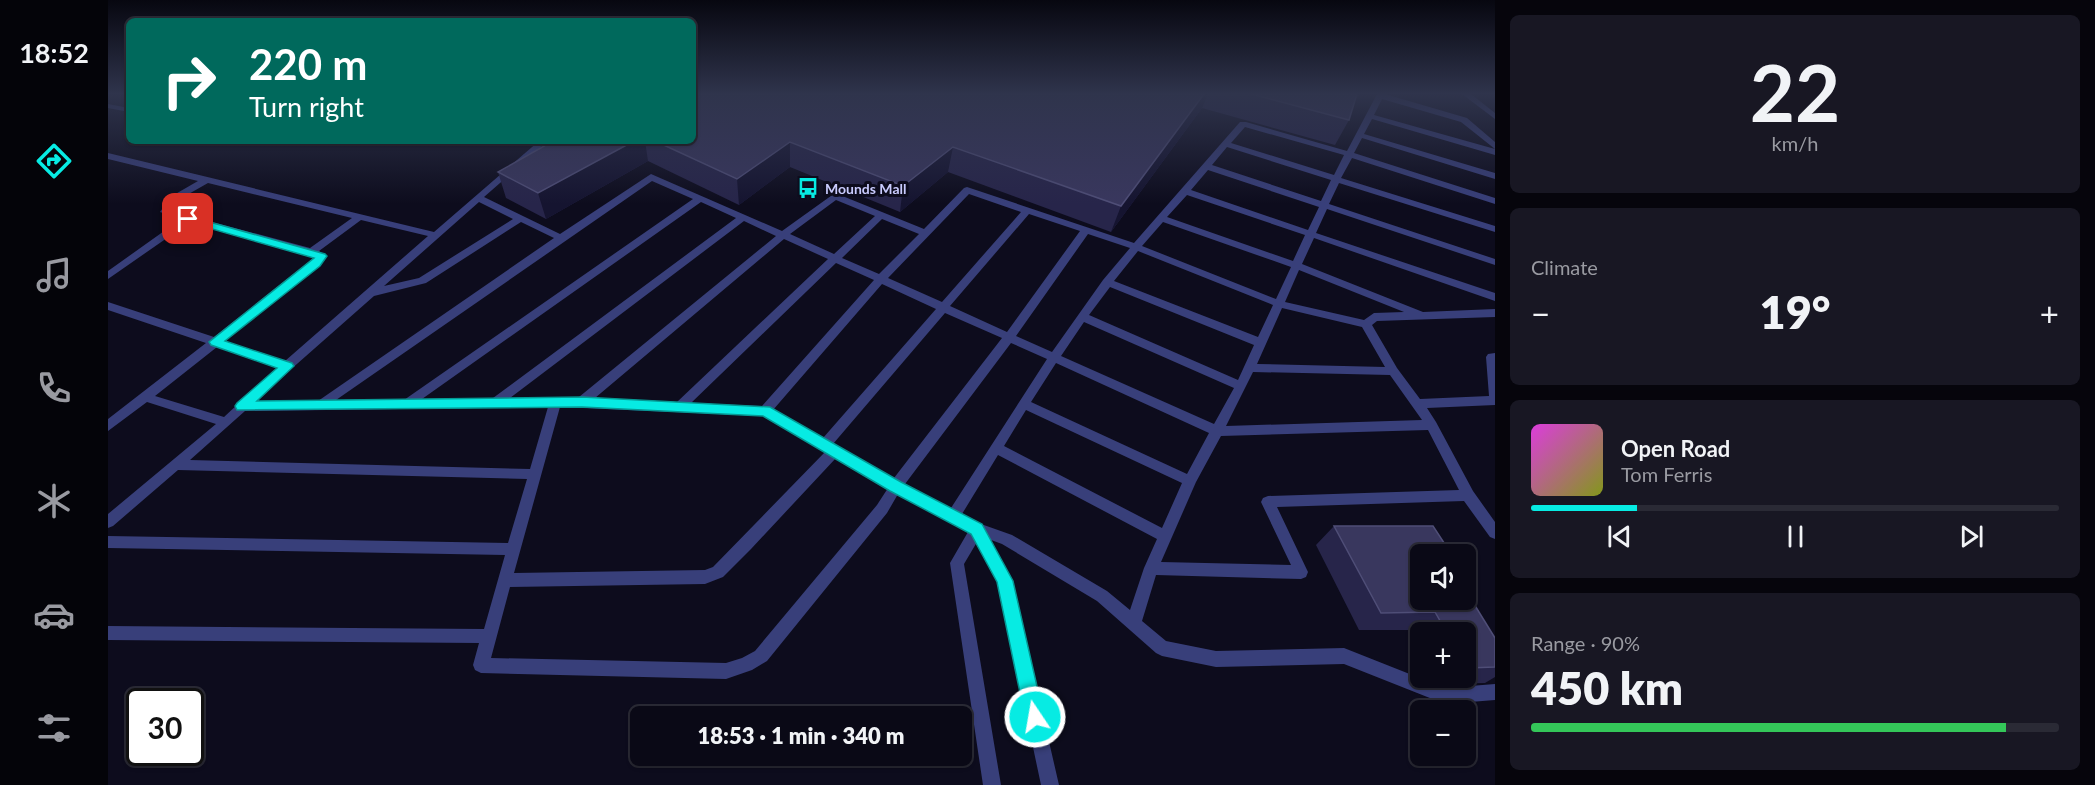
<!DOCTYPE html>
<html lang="en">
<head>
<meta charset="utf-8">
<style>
	body { margin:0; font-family:Lato,sans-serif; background:#181723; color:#f1f3f6; height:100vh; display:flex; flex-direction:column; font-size:22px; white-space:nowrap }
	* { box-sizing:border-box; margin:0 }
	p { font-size:20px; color:#999aa1 }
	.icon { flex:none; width:33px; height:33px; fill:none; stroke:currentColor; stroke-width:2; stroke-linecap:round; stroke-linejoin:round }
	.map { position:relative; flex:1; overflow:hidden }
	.side { display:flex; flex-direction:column; gap:15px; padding:15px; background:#06050c; width:600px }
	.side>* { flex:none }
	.top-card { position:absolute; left:18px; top:18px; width:570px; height:126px; border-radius:9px; box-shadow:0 2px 4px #0004,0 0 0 2px #2a2a35; background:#00695c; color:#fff; overflow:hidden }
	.controls { position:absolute; left:1302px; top:544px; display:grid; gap:12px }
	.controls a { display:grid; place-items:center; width:66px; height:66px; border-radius:9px; background:#0a0916; box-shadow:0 2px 4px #0004,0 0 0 2px #2a2a35; font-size:30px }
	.speed { position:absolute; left:18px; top:688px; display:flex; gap:12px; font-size:30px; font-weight:700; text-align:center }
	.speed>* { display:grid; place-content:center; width:78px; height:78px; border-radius:50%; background:#0a0916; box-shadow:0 2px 4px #0004,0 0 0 2px #2a2a35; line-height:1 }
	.speed .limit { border:3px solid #111; border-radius:9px; background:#fff; color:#111 }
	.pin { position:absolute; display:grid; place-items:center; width:51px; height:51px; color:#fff; margin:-26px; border-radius:12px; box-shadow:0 3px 9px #0006 }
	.me { position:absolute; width:66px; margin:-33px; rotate:348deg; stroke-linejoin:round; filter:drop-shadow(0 0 4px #0008) }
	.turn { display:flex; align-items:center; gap:21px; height:126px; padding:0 24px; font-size:27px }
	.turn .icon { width:78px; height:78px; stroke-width:2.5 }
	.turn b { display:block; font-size:42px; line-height:51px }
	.big { font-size:45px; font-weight:800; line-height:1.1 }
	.side .tile { flex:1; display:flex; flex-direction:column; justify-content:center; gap:9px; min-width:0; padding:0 21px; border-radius:9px; background:#181723 }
	.side .dial { align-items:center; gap:0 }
	.dial b { font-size:78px; line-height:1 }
	.song { display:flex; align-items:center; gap:18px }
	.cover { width:72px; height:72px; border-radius:9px; background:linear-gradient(135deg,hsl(300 70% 55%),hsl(70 70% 35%)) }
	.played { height:6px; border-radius:3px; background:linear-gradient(90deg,#07ebe3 20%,#2a2a35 20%) }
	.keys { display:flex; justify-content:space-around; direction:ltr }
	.heat { display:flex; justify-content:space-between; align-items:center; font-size:33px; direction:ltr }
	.charge { height:9px; border-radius:4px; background:linear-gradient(90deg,#34c759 90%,#2a2a35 0) }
	.trip { position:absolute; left:522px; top:706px; width:342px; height:60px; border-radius:9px; background:#0a0916; box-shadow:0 2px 4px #0004,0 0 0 2px #2a2a35; font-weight:800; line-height:60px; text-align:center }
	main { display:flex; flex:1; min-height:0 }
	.tab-bar { display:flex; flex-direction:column; width:108px; justify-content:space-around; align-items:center; background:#040409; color:#999aa1 }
	.tab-bar .icon { width:42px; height:42px }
	.tab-bar .selected { color:#07ebe3 }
	.tab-bar b { font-size:27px; color:#f1f3f6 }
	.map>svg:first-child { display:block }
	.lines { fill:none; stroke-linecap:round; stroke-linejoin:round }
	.lane { fill:#383f7a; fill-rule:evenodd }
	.street { fill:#383f7a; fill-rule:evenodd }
	.wall { fill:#27254a }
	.shaded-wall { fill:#151430 }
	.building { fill:#39375e; stroke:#4f4e77; stroke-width:1.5 }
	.route { fill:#07ebe3; stroke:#059994; stroke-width:1.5 }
	.labels { text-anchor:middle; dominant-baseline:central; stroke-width:6; stroke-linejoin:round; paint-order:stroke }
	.far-poi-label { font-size:14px; font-weight:bold; fill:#c9cbfd; stroke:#0d0c1d; text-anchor:start }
</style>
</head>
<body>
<main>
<nav class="tab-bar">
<b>18:52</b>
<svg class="icon selected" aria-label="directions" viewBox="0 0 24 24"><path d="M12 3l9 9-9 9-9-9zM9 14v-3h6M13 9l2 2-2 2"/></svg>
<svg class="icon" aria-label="music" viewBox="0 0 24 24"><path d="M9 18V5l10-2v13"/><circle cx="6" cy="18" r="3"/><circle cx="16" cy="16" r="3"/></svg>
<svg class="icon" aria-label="phone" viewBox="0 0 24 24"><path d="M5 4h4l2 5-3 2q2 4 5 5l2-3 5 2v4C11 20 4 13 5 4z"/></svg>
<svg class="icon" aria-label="climate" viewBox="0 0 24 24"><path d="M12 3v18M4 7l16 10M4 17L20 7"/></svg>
<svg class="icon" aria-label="car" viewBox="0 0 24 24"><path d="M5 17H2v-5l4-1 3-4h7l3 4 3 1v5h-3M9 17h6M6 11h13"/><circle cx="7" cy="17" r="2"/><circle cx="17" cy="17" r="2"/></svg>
<svg class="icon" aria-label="filters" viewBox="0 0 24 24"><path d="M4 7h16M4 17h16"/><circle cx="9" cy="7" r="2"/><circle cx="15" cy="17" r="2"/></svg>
</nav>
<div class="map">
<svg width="1387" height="785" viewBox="0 0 1387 785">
	<rect width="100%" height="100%" fill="#0d0c1d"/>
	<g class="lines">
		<!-- lane -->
		<path class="lane" d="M1269,94h8l82,24 28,24v7l-34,-27 -79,-23 -8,16 121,34v6l-123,-36 -8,15 131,39v6l-133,-41 -8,15 141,45v6l-143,-46 -11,20 154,48v6l-156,-49 -10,21 166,55v6l-168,-56 -11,24 179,60v8l-181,-63 -12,26 121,48 72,-3v8l-118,4 -5,4 25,43 23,31 69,-3 -3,-39 2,-3 7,-1v52l-68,3 9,14 37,69 22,31v17l-5,-2 -26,-36 -187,6 31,65 -2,5 -5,2 -145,-4 -14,46 24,20 50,10 128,-3 101,40 50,-4v16l-50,4 -101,-40 -128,3 -54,-11 -6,-3 -59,-52 -95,-57 -30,-11 -74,-39 -11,19 -120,148 -15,9 -26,9 -245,-6 -6,-3 -2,-5 6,-22 -371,-3v-14l376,3 21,-74 -397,-7v-12l400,7 19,-64 -349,-9 -65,56 -5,2v-14l108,-90 -69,-22 -39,29v-12l98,-76 -98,-33v-8l106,35 101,-80 -125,-35 -82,57v-8l73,-52 -21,-7 12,-16 26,-15 -90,-22v-6l326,79 105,-91h9l-64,56 76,37 91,-60 131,57 53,-38 89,36 40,-41 3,-1 167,56 106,-121h6l101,29zM1137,127l99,28 -10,20 -103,-32zM1119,147l104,33 -10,21 -109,-36zM1100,170l111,37 -11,23 -117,-40zM544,181l41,18 -289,201h-68zM100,183l144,35 -42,30 -139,-37 7,-11zM861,194l52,18 -79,90 -54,-24zM1079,195l118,40 -12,26 -126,-44zM728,200l39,16 -41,38 -44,-20zM371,202l34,17 -94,59 -35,8zM593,202l35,16 -243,180 -71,1zM921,214l51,17 -73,101 -57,-26zM774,219l37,15 -40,40 -37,-16zM253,220l67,16 -143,125 -61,-20 95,-75 7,-10 -7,-5zM636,221l32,15 -197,161 -69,1zM413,222l33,16 -236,163h-63l119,-105 52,-13zM1055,222l128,45 -15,32 -134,-53zM980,234l42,14 -27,32 -51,72 -36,-16zM676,239l44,20 -151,143 -82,-4zM1030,251l135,54 -15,32 -144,-56zM728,263l38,17 -112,126 -71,-3zM1191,270l105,42 -30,1 -10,7 -79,-18zM774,284l54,25 -113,129 -50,-28zM1002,287l144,58 -16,35 -149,-65zM1174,308l80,19 23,40 -128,-3zM837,313l57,25 -108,140 -61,-34zM976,322l150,66 -20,36 -153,-68zM903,343l36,16 -96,149 -46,-24zM109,347l61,20 -54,50 -69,-21zM948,363l153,70 -22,41 -156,-72zM1145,372l137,3 32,45 -196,6zM440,407l-18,62 -340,-9 55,-49zM452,407l203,9 62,36 -112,115 -8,3 -191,3zM918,410l156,73 -20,45 -158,-82zM1320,430l31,60 -191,6 -5,2 -2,4 30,63 -130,-3 35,-80 25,-46zM890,455l159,84 -13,29 -14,42 -23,-19 -95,-56 -31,-11 -19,-10zM728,458l52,30 -11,17 -122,146 -13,7 -16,5 -235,-5 19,-71 195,-3 18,-7 28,-28z
			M0,104l21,4v4l-21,-4z"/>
		<!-- street -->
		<path class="street" d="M1354,94h9l24,19v6z
			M869,523l5,2 30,56 47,204h-18l-43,-203 -21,-40 -13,22 37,221h-18l-33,-222 22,-38z"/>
	</g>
	<!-- wall -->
	<path class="wall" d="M585,94h664l-8,26 -14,25 -133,-37 -91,124 -163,-60 -48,40 -110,-45 -51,38 -91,-44 -102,58 -40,-21 -8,-26 43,-24 -1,-7h153z
		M1226,526l86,29 75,83v39l-10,6 -43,1 -3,-6h27v-45h-46v13l-8,-16h-53l-43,-85z"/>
	<!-- shaded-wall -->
	<path class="shaded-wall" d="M1096,94h4l-6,14 -91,124 10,-26z
		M526,141h11l3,20 -102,58 -8,-26z
		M682,142v25l-51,38 -2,-26z
		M845,147l-5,25 -48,40 3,-26z"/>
	<!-- building -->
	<path class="building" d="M585,94h511l-83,112 -168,-59 -50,39 -113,-44 -53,37 -82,-38h38z
		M1143,94h106l-8,26z
		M445,141h81l-96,52 -40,-21z
		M1226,526h99l19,29h-32v45h46v-9l29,47v29l-27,1 -2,-4v-31h-19l-12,-21 -54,1z"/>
	<!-- sky -->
	<linearGradient id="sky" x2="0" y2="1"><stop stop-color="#070710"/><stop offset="0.46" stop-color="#2f344c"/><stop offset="1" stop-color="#2f344c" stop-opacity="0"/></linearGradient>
	<rect width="1387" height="204" fill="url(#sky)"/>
	<!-- route -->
	<path class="route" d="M80,216l137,38 2,2 -7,10 -95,75 67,22 2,3 -37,35 325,-4 188,10 131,75 81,42 31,57 31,136 -3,6 -6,3 -7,-3 -3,-6 -28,-135 -26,-48 -81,-43 -127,-75 -181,-9 -345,3 -2,-4 2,-3 40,-35 -66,-23 -2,-3 105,-84 -130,-37v-4z"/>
	<!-- icons -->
	<defs>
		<symbol id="bus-bare" viewBox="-9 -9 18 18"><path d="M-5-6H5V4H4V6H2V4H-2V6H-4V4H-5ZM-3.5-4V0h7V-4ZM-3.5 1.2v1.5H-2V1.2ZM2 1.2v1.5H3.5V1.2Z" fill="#07ebe3" stroke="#0d0c1d" stroke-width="2.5" paint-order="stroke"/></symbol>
	</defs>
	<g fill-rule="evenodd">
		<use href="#bus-bare" x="685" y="173" width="30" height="30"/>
	</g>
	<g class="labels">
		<!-- far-poi labels -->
		<g class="far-poi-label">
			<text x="717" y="188">Mounds Mall</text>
		</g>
	</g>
</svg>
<div class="controls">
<a><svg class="icon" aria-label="sound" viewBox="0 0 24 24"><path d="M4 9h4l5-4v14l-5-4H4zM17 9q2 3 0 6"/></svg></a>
<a>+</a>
<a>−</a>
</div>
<div class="speed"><div class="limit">30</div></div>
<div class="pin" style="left:80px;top:219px;background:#d93025"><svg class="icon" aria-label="arrive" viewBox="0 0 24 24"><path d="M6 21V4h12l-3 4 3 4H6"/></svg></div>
<svg class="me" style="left:927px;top:717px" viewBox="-20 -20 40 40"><circle r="17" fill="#07ebe3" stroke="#fff" stroke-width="3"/><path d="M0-11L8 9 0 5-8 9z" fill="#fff"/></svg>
<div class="trip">18:53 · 1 min · 340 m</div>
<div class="top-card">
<div class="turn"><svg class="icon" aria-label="right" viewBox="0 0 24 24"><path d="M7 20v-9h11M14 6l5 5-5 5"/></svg><div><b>220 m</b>Turn right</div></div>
</div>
</div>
<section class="side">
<div class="tile dial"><b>22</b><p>km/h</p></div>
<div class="tile"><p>Climate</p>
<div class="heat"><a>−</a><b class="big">19°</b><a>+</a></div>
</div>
<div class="tile">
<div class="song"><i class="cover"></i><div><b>Open Road</b><p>Tom Ferris</p></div></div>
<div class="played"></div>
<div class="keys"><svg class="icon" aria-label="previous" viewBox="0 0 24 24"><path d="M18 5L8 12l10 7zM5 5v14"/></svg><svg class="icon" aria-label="pause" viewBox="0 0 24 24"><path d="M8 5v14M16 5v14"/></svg><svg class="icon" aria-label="next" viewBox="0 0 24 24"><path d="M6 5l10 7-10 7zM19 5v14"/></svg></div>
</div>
<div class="tile"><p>Range · 90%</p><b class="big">450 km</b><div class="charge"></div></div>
</section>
</main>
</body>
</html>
